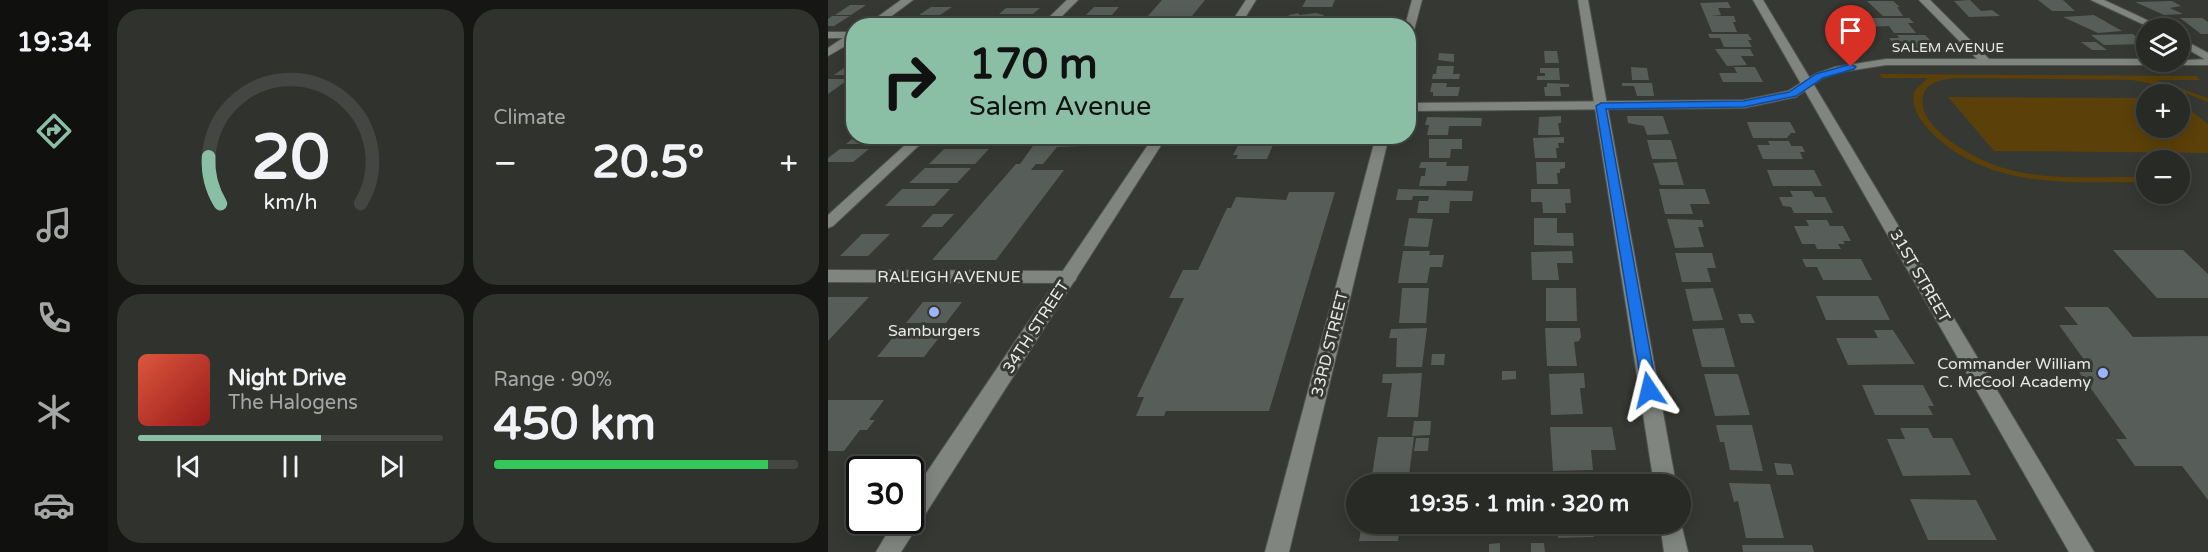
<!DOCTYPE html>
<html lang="en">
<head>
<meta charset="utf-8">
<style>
	body { margin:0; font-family:"Varela Round",sans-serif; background:#30322e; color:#f1f3f6; height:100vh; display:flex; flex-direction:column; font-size:22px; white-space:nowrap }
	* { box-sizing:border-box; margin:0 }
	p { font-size:20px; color:#a5a7a7 }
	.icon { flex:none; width:33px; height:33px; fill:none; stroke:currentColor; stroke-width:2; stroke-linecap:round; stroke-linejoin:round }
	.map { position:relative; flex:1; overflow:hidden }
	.sheet { display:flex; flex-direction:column; gap:9px; padding:9px; background:#161715; width:720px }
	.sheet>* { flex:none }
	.top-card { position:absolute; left:18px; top:18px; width:570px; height:126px; border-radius:24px; box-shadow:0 3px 15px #0003,0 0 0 2px #444643; background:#8abfa5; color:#111; overflow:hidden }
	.controls { position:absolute; left:1308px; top:18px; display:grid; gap:12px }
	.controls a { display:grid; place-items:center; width:54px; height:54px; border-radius:50%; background:#282a26; box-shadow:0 3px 15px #0003,0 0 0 2px #444643; font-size:30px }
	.speed { position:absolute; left:18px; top:456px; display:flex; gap:12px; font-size:30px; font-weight:700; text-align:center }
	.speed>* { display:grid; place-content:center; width:78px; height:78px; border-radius:50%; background:#282a26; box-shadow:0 3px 15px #0003,0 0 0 2px #444643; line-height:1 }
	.speed .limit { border:3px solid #111; border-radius:9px; background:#fff; color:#111 }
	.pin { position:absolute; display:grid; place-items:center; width:51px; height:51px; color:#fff; margin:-62px -26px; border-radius:50% 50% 50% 0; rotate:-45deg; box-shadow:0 0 6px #0007 }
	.pin .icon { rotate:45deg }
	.me { position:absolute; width:66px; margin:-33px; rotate:350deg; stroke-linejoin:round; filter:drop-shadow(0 0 4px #0008) }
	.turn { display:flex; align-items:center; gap:21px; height:126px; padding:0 24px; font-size:27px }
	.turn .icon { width:78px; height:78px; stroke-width:2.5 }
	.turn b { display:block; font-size:42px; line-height:51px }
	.big { font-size:45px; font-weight:700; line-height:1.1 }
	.sheet .tile { flex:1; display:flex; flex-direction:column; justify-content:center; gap:9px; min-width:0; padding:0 21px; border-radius:24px; background:#30322e }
	.sheet .dial { align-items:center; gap:0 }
	.dial svg { height:156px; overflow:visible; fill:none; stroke:#444643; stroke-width:7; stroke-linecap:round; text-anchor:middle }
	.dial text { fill:#f1f3f6; stroke:none }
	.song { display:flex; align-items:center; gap:18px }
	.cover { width:72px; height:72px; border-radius:9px; background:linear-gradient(135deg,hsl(10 70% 55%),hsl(0 70% 35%)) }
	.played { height:6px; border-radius:3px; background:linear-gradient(90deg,#8abfa5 60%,#444643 60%) }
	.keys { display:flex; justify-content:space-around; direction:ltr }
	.heat { display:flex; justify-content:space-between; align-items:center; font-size:33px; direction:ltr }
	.charge { height:9px; border-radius:4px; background:linear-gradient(90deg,#34c759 90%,#444643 0) }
	.sheet .tiles { flex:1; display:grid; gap:9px; grid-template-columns:repeat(2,1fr) }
	.trip { position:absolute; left:518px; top:474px; width:345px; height:60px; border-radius:30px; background:#282a26; box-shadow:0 3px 15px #0003,0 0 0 2px #444643; font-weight:700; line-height:60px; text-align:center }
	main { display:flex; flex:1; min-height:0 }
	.menu { display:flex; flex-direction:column; width:108px; justify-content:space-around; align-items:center; background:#10110f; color:#a5a7a7 }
	.menu .icon { width:42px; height:42px }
	.menu .on { color:#8abfa5 }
	.menu b { font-size:27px; color:#f1f3f6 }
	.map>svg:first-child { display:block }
	.green { fill:#5b4009 }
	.building { fill:#575d59 }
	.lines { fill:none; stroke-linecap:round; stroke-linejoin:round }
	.minor-casing { stroke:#515450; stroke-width:2 }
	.tertiary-casing { stroke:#515450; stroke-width:2 }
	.secondary-casing { stroke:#515450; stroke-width:2 }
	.minor { fill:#81857f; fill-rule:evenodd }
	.tertiary { fill:#81857f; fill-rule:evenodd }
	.secondary { fill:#81857f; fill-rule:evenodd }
	.route { fill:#1a73e8; stroke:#114b97; stroke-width:1.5 }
	.poi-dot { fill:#9ab5fd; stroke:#353833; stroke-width:2 }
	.labels { text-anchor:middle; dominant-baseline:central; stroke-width:6; stroke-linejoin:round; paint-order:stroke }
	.far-street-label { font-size:14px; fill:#e7e9e6; stroke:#353833 }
	.street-label { font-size:16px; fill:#e7e9e6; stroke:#353833 }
	.poi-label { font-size:16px; fill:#e7e9e6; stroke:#353833 }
</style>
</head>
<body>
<main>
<nav class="menu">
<b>19:34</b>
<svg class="icon on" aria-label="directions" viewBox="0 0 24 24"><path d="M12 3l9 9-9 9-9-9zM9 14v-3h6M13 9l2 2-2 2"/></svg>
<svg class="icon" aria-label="music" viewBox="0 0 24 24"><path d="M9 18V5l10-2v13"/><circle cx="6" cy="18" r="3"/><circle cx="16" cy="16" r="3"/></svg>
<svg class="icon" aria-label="phone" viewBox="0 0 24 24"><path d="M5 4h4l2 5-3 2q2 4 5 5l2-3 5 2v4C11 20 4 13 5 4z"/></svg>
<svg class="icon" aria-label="climate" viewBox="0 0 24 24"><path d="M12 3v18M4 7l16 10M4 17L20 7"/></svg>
<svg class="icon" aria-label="car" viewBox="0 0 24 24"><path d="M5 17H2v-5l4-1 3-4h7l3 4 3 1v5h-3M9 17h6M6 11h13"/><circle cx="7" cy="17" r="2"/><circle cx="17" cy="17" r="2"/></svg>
</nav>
<section class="sheet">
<div class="tiles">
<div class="tile dial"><svg viewBox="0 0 100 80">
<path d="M14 69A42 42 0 1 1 86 69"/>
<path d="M14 69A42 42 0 0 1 8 45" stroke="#8abfa5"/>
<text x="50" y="56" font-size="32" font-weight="700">20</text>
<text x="50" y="72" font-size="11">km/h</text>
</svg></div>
<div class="tile"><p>Climate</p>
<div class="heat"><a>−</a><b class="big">20.5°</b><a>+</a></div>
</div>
<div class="tile">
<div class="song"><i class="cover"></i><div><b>Night Drive</b><p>The Halogens</p></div></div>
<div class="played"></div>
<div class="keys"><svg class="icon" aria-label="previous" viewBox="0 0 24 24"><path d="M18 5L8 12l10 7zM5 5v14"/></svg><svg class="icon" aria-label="pause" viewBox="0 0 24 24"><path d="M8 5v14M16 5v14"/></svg><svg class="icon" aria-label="next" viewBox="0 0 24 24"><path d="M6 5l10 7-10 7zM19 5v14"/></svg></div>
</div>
<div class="tile"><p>Range · 90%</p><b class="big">450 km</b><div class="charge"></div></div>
</div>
</section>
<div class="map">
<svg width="1380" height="552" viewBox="0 0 1380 552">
	<rect width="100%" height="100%" fill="#353833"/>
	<!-- green -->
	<path class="green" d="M1051,74l317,2 5,4h-45l52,18v4l-36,-14 -39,-8 -175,-2c-13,1 -32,3 -35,18 -7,33 56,65 81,72 45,14 96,8 142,9v5c-74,0 -159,8 -216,-51 -11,-12 -20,-25 -15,-41l13,-12h-46z
		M1120,97l198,1v30h34v-26l28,22v29l-214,-2z"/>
	<!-- building -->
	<path class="building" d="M334,0h43l-13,16h-24l-8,9h-20z
		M478,0h29l-3,7h-30z
		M1142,0l11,11 11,-1 8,6 -31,1 -15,-16z
		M1210,0h25l12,11h-23z
		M1039,1h26l7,6h-3l6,9h-20z
		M1344,1l9,5 -11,2 13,6 -19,1 -29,-13z
		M900,2l3,6h-13l3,7 -10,1h23l2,6h-3l4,10h-25l-12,-29z
		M22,5h16l-15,10h-16z
		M103,7h21l-12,8h-21z
		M266,7h25l-7,8h-26z
		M178,8h34l-7,6h-34z
		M470,13l2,2 16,-2 8,2 -3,5h-23l-5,3 -7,-2 3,-6z
		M1266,15l28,16 -24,2 -35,-16z
		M4,16h18l-16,10h-6v-7z
		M88,17h22l-12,9h-23z
		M168,18h32l-9,7h-32z
		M1033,18h48l5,5h-6l8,10h-22l-5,-7 -21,1z
		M1352,18h22l6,4v12h-7z
		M880,34h40l4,6h-4l4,7h-28l-4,-9h-10z
		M1305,34l13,10 -42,1 -13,-10z
		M1069,35h28l6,6h-7l12,11h-24l-5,-5h-11l-7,-9h10z
		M1253,42h15l11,8h-15z
		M887,49h35l4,7h-13l6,9 -20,1z
		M716,51h13l2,12h-14z
		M611,53l15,1v8l-16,-2z
		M26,61v14h-20z
		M609,66h17l-1,8h7l-1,5h-27l1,-5h3z
		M803,67l16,1 2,12h-17z
		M906,67h21l8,15h-40l-4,-9h18z
		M712,68h19l1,12h-23v-4h8v-3h-5z
		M0,79h21l-21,15z
		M604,83h15l-1,4h14l-2,9h-25v-4h-3z
		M719,83l22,1v3h-9l1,9h-16l-1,-9h3z
		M794,83h30l2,13h-17l-3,-10h-12z
		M733,116v7h-3l2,12h-22l1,-18z
		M799,116h36l6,18 -22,1 -3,-9 -16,-3z
		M599,117l55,1 -1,8h-32l-1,9h-21l2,-10h-4z
		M919,122h43l6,11h-5l-4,5h-34z
		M27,136h28l-9,8h-28z
		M129,136h44l-6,7h-45z
		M212,136h50l-8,10 -25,1 -14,17h-7l-5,6h33l-68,90h-64l84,-96h4z
		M736,137v6h-6l1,5h-3l1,10h-22l-2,-20z
		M414,138h24l-2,2h11l-8,19h-31l2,-4h-5z
		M601,139h33v10h-11l-1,9h-21z
		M819,140h24l6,19h-25z
		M940,141h21l2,5h11l3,6h-5l3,7h-40l-6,-14h13z
		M12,149h29l-16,13h-25v-4z
		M116,149h45l-14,15h-46z
		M593,162h26l-1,4h23l-2,15h-20l-1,5h-27l2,-10h4l1,-8h-7z
		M708,162h29v6l-5,1v4h-3l1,11h-21z
		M849,162l7,23h-24l-7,-22z
		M97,168h46l-14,15h-48z
		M939,170h47l8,16h-49z
		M74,189h48l-16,17h-49z
		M570,189l75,2 -1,10h-22l-1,12h-32l2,-12h9l1,-5h-16l-1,4h-16z
		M703,189h39l1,14h-6l1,10h-23l-1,-11h-11z
		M831,189h46l5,15h-20l3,10h-28z
		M962,191h22l3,6h10l8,16h-39l-3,-6 -8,-1 -4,-9h14z
		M461,192h46l-66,219h-103l-2,5h-28l8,-19h-7l47,-99h-15l14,-28h15l29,-62h4l5,-11 50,3z
		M105,214h21l-12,13h-21z
		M581,218l24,1 -5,28 -24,-1z
		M706,218h23v15h16l1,13 -40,-1z
		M839,219l35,1 2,7h-6l6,20 -29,1z
		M978,220h21l3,6h13l8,15h-8l2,3h-7l3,5h-24l-2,-5h-13l-8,-18h15z
		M34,234h28l-22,22h-28z
		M1285,250h70l25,24v24h-51z
		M575,251h27l-1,4h15l-2,12h-12l-3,16h-29z
		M744,251l1,12h-16l2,17h-27l-1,-28z
		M847,253h37l4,15h-9l4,14h-29z
		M974,259h59l11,21h-49l-6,-13h-11z
		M574,288h27l-3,35h-27z
		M718,288h30l1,33h-31z
		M885,288l10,32 -30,1 -8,-32z
		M988,296h62l12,24h-64z
		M0,297h41l-41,44z
		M95,302h39l-16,21h-40z
		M1236,307h44l25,30 75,-1v164l-26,-34h-47l-19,-27h11l-48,-67h14l-34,-47h19z
		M910,314h13l4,9h-14z
		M599,328l-5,39h-26l1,-29h-8l2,-9z
		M717,328h35l1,9 -2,4 -5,1 3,24h-30z
		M896,328l11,39h-33l-10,-38z
		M71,330h46l-21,27h-47z
		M1046,330h19l22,34 -67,1 -12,-27h42z
		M604,354h13l-1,11h-13z
		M674,371h14v8l-14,1z
		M594,373l-4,44h-31l5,-34h-10l1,-9z
		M756,373l1,15h-5l3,26 -32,1 -2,-41z
		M876,374h34l12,41 -35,1z
		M1034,385h61l11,21h-6l5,9h-58z
		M0,400h56l-15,20h6l-8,10h-7l-16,21h-16z
		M586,421h17l-1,14 -18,1z
		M888,425h36l11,46 -33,-1 -6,-28h-4z
		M722,427h62l4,23h-25l2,20 -40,1z
		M1072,428h28l5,10h19l19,37 -68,1 -16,-37h18z
		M550,437h36l-5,38h-37z
		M588,438h13l-1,13h-14z
		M946,463l17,1 3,11h-17z
		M901,483l41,1 14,54h-38l-8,-37 -4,1z
		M1082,499l66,1 21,40h-69z
		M534,524h38l-2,17h-39z
		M729,524h35l2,13 -36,1z
		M672,543v9h-11v-8z
		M703,543h13l1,9h-14z
		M914,545h70l2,7h-71z"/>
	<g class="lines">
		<defs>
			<path id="minor" d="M73,0h12l-35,26h-13z
				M239,0h11l-26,26h-12z
				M584,0h10l-9,34 -5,3v-11h-3z
				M750,0h10l88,484h-22z
				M925,0h10l331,552h-25z
				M1091,0h11l60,60v4h-8z
				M1263,0h13l60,28h-13z
				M0,32h26v9l-26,15v-8l15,-10h-15z
				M1352,38l28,15v8l-28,-16z
				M87,136h14l-96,90 -5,2v-13z
				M548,136h13l-100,416h-24z
				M0,270l241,1 6,2 2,4 -2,4 -6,2 -241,-1z
				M852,519l8,33h-24l-4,-28h20z"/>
			<path id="tertiary" d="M1058,59h260v3l62,-3v6h-322l-45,7 -18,6 -27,19 -52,11 -336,3v-8l336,-3 44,-9 27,-17 20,-7z"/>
			<path id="secondary" d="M418,0h10l-16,26h-11z
				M326,136h13l-266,416h-25l19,-32h15v-23z"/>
		</defs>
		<!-- minor casing -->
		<use href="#minor" class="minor-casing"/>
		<!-- tertiary casing -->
		<use href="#tertiary" class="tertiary-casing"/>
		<!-- secondary casing -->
		<use href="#secondary" class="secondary-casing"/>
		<!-- minor -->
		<use href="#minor" class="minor"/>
		<!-- tertiary -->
		<use href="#tertiary" class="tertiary"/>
		<!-- secondary -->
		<use href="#secondary" class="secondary"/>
	</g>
	<!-- route -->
	<path class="route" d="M1023,64l5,3 -2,2 -31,9 -27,18 -52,11 -138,2 51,281 -3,4 -5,2 -6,-2 -47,-288 5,-3 143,-2 45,-9 27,-18z"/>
	<!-- markers -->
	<g class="poi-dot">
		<circle cx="106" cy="312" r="6"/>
		<circle cx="1275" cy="373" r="6"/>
	</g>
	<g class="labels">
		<!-- far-street labels -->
		<g class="far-street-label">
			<text x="1120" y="47">SALEM AVENUE</text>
		</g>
		<!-- street labels -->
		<g class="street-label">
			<text transform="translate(1092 276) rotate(60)">31ST STREET</text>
			<text x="121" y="277">RALEIGH AVENUE</text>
			<text transform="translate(208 327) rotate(-57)">34TH STREET</text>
			<text transform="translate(502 344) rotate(-76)">33RD STREET</text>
		</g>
		<!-- poi labels -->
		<g class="poi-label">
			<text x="106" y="331">Samburgers</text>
			<text x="1263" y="364" text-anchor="end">Commander William<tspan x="1263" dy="18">C. McCool Academy</tspan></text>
		</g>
	</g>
</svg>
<div class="controls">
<a><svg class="icon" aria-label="layers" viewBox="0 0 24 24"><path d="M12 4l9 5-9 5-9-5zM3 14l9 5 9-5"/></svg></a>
<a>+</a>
<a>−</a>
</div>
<div class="speed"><div class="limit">30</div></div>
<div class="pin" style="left:1023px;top:67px;background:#d93025"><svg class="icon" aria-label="arrive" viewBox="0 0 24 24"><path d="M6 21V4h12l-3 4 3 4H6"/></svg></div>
<svg class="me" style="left:821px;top:390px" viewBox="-20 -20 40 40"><path d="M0-17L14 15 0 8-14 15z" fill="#1a73e8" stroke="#fff" stroke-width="4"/></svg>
<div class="trip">19:35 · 1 min · 320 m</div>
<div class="top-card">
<div class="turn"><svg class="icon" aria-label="right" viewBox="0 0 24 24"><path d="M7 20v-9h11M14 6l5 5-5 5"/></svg><div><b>170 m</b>Salem Avenue</div></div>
</div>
</div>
</main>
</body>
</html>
